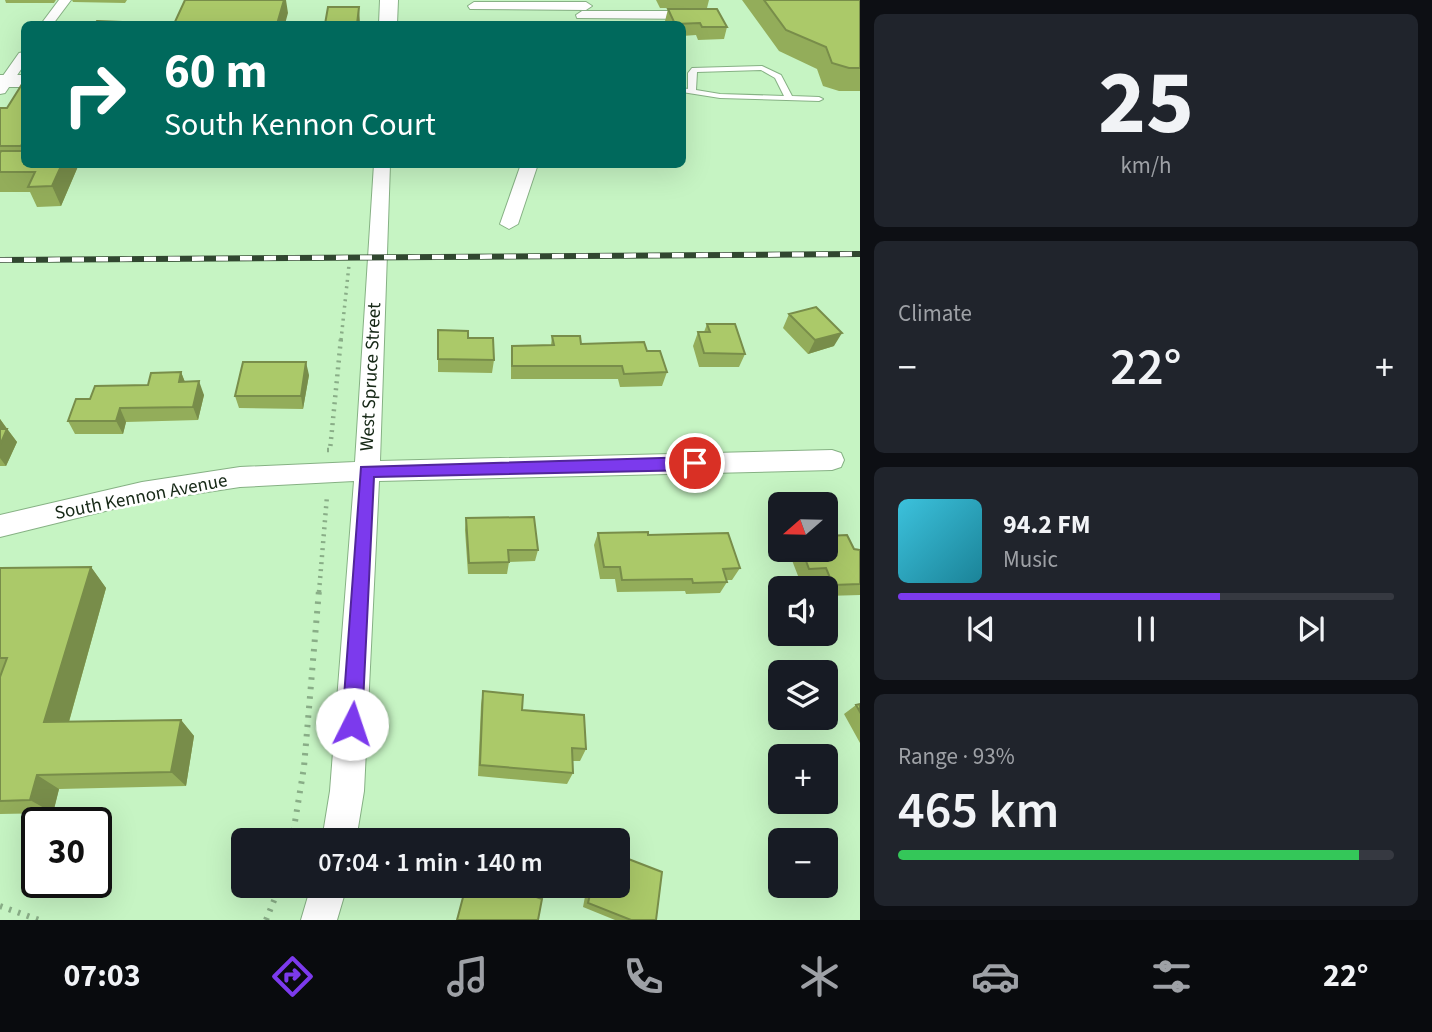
<!DOCTYPE html>
<html lang="en">
<head>
<meta charset="utf-8">
<style>
	body { margin:0; font-family:"Source Sans 3",sans-serif; background:#20242c; color:#f1f3f6; height:100vh; display:flex; flex-direction:column; font-size:26px; white-space:nowrap }
	* { box-sizing:border-box; margin:0 }
	p { font-size:23px; color:#9ea1a6 }
	.icon { flex:none; width:38px; height:38px; fill:none; stroke:currentColor; stroke-width:2; stroke-linecap:round; stroke-linejoin:round }
	.map { position:relative; flex:1; overflow:hidden }
	.drawer { display:flex; flex-direction:column; gap:14px; padding:14px; background:#0d0f14; width:572px }
	.drawer>* { flex:none }
	.top-card { position:absolute; left:21px; top:21px; width:665px; height:147px; border-radius:10px; box-shadow:0 7px 28px #0002; background:#00695c; color:#fff; overflow:hidden }
	.needle { width:46px; rotate:250deg }
	.tools { position:absolute; left:768px; top:492px; display:grid; gap:14px }
	.tools a { display:grid; place-items:center; width:70px; height:70px; border-radius:10px; background:#171b24; box-shadow:0 7px 28px #0002; font-size:35px }
	.speed { position:absolute; left:21px; top:807px; display:flex; gap:14px; font-size:35px; font-weight:700; text-align:center }
	.speed>* { display:grid; place-content:center; width:91px; height:91px; border-radius:50%; background:#171b24; box-shadow:0 7px 28px #0002; line-height:1 }
	.speed .limit { border:4px solid #111; border-radius:10px; background:#fff; color:#111 }
	.pin { position:absolute; display:grid; place-items:center; width:60px; height:60px; color:#fff; margin:-30px; border:4px solid #fff; border-radius:50%; box-shadow:0 2px 7px #0007 }
	.me { position:absolute; width:77px; margin:-38px; rotate:4deg; stroke-linejoin:round; filter:drop-shadow(0 0 5px #0008) }
	.turn { display:flex; align-items:center; gap:24px; height:147px; padding:0 28px; font-size:32px }
	.turn .icon { width:91px; height:91px; stroke-width:2.5 }
	.turn b { display:block; font-size:49px; line-height:60px }
	.big { font-size:52px; font-weight:600; line-height:1.1 }
	.drawer .widget { flex:1; display:flex; flex-direction:column; justify-content:center; gap:10px; min-width:0; padding:0 24px; border-radius:10px; background:#20242c }
	.drawer .dial { align-items:center; gap:0 }
	.dial b { font-size:91px; line-height:1 }
	.song { display:flex; align-items:center; gap:21px }
	.cover { width:84px; height:84px; border-radius:10px; background:linear-gradient(135deg,hsl(190 70% 55%),hsl(190 70% 35%)) }
	.played { height:7px; border-radius:4px; background:linear-gradient(90deg,#7c3aed 65%,#363941 65%) }
	.keys { display:flex; justify-content:space-around; direction:ltr }
	.heat { display:flex; justify-content:space-between; align-items:center; font-size:38px; direction:ltr }
	.charge { height:10px; border-radius:5px; background:linear-gradient(90deg,#34c759 93%,#363941 0) }
	.trip { position:absolute; left:231px; top:828px; width:399px; height:70px; border-radius:10px; background:#171b24; box-shadow:0 7px 28px #0002; font-weight:600; line-height:70px; text-align:center }
	.dock { display:flex; height:112px; justify-content:space-around; align-items:center; background:#090b0e; color:#9ea1a6 }
	.dock .icon { width:49px; height:49px }
	.dock .current { color:#7c3aed }
	.dock b { font-size:32px; color:#f1f3f6 }
	main { display:flex; flex:1; min-height:0 }
	.map>svg:first-child { display:block }
	.lines { fill:none; stroke-linecap:round; stroke-linejoin:round }
	.lane-casing { stroke:#86b184; stroke-width:2 }
	.street-casing { stroke:#86b184; stroke-width:2 }
	.secondary-casing { stroke:#86b184; stroke-width:2 }
	.path-far2 { stroke:#89ad87; stroke-width:3.5; stroke-dasharray:2 4.5; stroke-linecap:butt }
	.path-far1 { stroke:#89ad87; stroke-width:4.5; stroke-dasharray:2 5; stroke-linecap:butt }
	.path { stroke:#89ad87; stroke-width:6; stroke-dasharray:2.5 7; stroke-linecap:butt }
	.lane { fill:#fff; fill-rule:evenodd }
	.street { fill:#fff; fill-rule:evenodd }
	.secondary { fill:#fff; fill-rule:evenodd }
	.rail-casing { stroke:#314730; stroke-width:6 }
	.rail { stroke:#fff; stroke-width:4.5; stroke-dasharray:12; stroke-linecap:butt }
	.wall { fill:#93ad5a }
	.shaded-wall { fill:#788d4a }
	.building { fill:#abc969; stroke:#788d4a; stroke-width:2 }
	.route { fill:#7c3aed; stroke:#51269a; stroke-width:2 }
	.labels { text-anchor:middle; dominant-baseline:central; stroke-width:5; stroke-linejoin:round; paint-order:stroke }
	.street-label { font-size:19px; fill:#152715; stroke:#fff }
</style>
</head>
<body>
<main>
<div class="map">
<svg width="860" height="920" viewBox="0 0 860 920">
	<rect width="100%" height="100%" fill="#c6f4c3"/>
	<g class="lines">
		<defs>
			<path id="lane" d="M762,66l19,9 11,21 27,1 4,2 -4,2 -99,-3 -38,-6v-4l6,1v-16l4,-5zM761,70l14,8 9,18 -64,-2 -24,-4 1,-18z"/>
			<path id="street" d="M59,0h12l-18,24h-12z
				M474,2h112l6,4 -6,4 -116,-1 -2,-3z
				M582,11h119l6,4 -6,4 -124,-1 -1,-3z
				M24,52v13l-19,28 -5,1v-14l19,-27z
				M374,164h16l-10,297 452,-11 9,3 3,7 -3,7 -9,3 -453,11 -15,310 -8,49h-34l8,-49 24,-310 -114,6 -98,15 -142,35v-22l142,-33 98,-15 115,-5z
				M521,164h17l-20,60 -9,5 -9,-5z
				M311,886h36l-10,34h-36z"/>
			<path id="secondary" d="M380,0h18l-1,24h-18z
				M0,75h24v12h-24z"/>
		</defs>
		<!-- lane casing -->
		<use href="#lane" class="lane-casing"/>
		<!-- street casing -->
		<use href="#street" class="street-casing"/>
		<!-- secondary casing -->
		<use href="#secondary" class="secondary-casing"/>
		<!-- path-far2 -->
		<path class="path-far2" d="M341,340l8,-75"/>
		<!-- path-far1 -->
		<path class="path-far1" d="M327,450h3l11,-112
			M319,592l8,-96"/>
		<!-- path -->
		<path class="path" d="M292,840l12,-73 15,-177
			M0,906l39,14
			M266,920l14,-34"/>
		<!-- lane -->
		<use href="#lane" class="lane"/>
		<!-- street -->
		<use href="#street" class="street"/>
		<!-- secondary -->
		<use href="#secondary" class="secondary"/>
		<defs>
			<path id="rail" d="M0,260l860,-6"/>
		</defs>
		<!-- rail casing -->
		<use href="#rail" class="rail-casing"/>
		<!-- rail -->
		<use href="#rail" class="rail"/>
	</g>
	<!-- wall -->
	<path class="wall" d="M5,0h51l-2,3h-48z
		M72,0h55l-2,3 -52,-1z
		M656,0h53l-2,8h-47z
		M742,0h118v91h-21l-16,-5 -6,-17 -38,-18z
		M668,9l59,18 -3,12 -26,1 -2,-5 -14,1v-12h-15l-2,-3z
		M24,81v83h55l-18,42 -24,1 -7,-15h-30v-84h7z
		M789,314l45,32 -26,8 -25,-26z
		M707,324l38,30 -6,13h-40l-6,-21 5,-14h6z
		M438,330l30,8 26,22 -2,13 -54,-1z
		M552,336l29,8 66,7 20,21 -5,14 -42,1 -2,-8h-107v-20l1,-13 39,-1z
		M181,372l4,10 19,13 -6,25 -72,2 -3,12h-48l-7,-13 22,-22 58,-14z
		M309,375l-6,34 -64,-1 -4,-12z
		M0,419l17,23 -11,24h-6z
		M466,518l72,32 -3,11 -26,1 -2,12h-39l-3,-44z
		M598,533l50,2 92,33 -8,12h-6l1,2 -7,11 -34,1 -1,-3 -68,1 -2,-13h-15l-6,-34z
		M788,550h72v45l-34,1v-8h-6l-3,-8 -17,1z
		M91,567l15,21 -37,134 112,-2 13,16 -8,50 -127,3 -6,24 -53,1v-246z
		M483,691l39,19 64,39 -6,12h-8l1,12 -6,11 -89,-8 3,-71z
		M860,704v39l-16,-29 12,-9z
		M587,886h31l38,34h-41l-32,-13z"/>
	<!-- shaded-wall -->
	<path class="shaded-wall" d="M284,0h2l2,13 -3,11h-8z
		M359,7l1,17h-3z
		M24,140v13l-3,-7z
		M62,164h17l-18,42 -9,-20z
		M842,333l-8,13 -26,8 7,-14z
		M306,362l3,13 -6,34 -2,-13z
		M181,372l5,13 -7,-3z
		M199,381l5,14 -6,25 -5,-13z
		M120,408l6,14 -3,12 -7,-13z
		M0,419l7,10 -7,12z
		M7,429l10,13 -11,24 -6,-8v-13z
		M91,567l15,21 -42,151 -20,-17z
		M181,720l13,16 -8,50 -15,-14z
		M37,775l22,14 -6,24 -23,-13z"/>
	<!-- building -->
	<path class="building" d="M185,0h99l-7,24h-182l2,-3 77,3z
		M764,0h96v68h-11l-17,-5 -6,-16 -40,-17z
		M328,7h31l-2,17h-32z
		M668,9h49l10,18h-25l-2,-4 -25,1z
		M24,81v59l-3,6h-21v-38h7z
		M1,151h23v13h38l-10,22 -24,1 7,-15h-35v-19z
		M816,307l26,26 -27,7 -26,-26z
		M707,324h28l10,30 -41,-1 -6,-21h12z
		M438,330l30,1v7h25l1,22 -56,-1z
		M552,336h28l1,8 63,-2 3,9h13l7,21 -43,2 -2,-8h-110v-20l42,-1z
		M243,362h63l-5,34h-66z
		M181,372l-2,10 20,-1 -6,26 -73,1 -4,13h-48l8,-22h14l5,-13 53,-1 3,-12z
		M0,429h7l-7,16z
		M534,517l4,33h-30l1,12 -40,1 -3,-45z
		M648,532v3l80,-2 12,35 -17,1 4,13 -34,1 -1,-4 -70,1 -2,-13h-16l-6,-34z
		M847,535l7,14 6,1v34l-27,1 -7,-17 -17,1 -7,-19h24v-14z
		M91,567l-47,155 137,-2 -10,52 -134,3 -7,25 -30,1v-124l7,-19h-7v-90z
		M483,691l40,4 -1,15 62,5 2,34 -14,-1 1,25 -93,-8z
		M860,704v8l-4,-7z
		M618,855l44,17 -6,48h-25l-43,-17 4,-17h26z
		M466,886h39l37,13 -4,21h-81z"/>
	<!-- route -->
	<path class="route" d="M695,457l8,6 -8,7 -321,7 -12,247 -3,7 -7,3 -7,-3 -3,-7 19,-257z"/>
	<g class="labels">
		<!-- street labels -->
		<g class="street-label">
			<text transform="translate(371 377) rotate(-87)">West Spruce Street</text>
			<text transform="translate(141 497) rotate(-11)">South Kennon Avenue</text>
		</g>
	</g>
</svg>
<div class="tools">
<a><svg class="needle" viewBox="-14 -14 28 28"><path d="M0-13l5 13h-10z" fill="#e53935"/><path d="M0 13l5-13h-10z" fill="#9ea1a6"/></svg></a>
<a><svg class="icon" aria-label="sound" viewBox="0 0 24 24"><path d="M4 9h4l5-4v14l-5-4H4zM17 9q2 3 0 6"/></svg></a>
<a><svg class="icon" aria-label="layers" viewBox="0 0 24 24"><path d="M12 4l9 5-9 5-9-5zM3 14l9 5 9-5"/></svg></a>
<a>+</a>
<a>−</a>
</div>
<div class="speed"><div class="limit">30</div></div>
<div class="pin" style="left:695px;top:463px;background:#d93025"><svg class="icon" aria-label="arrive" viewBox="0 0 24 24"><path d="M6 21V4h12l-3 4 3 4H6"/></svg></div>
<svg class="me" style="left:352px;top:724px" viewBox="-20 -20 40 40"><circle r="19" fill="#fff"/><path d="M0-13L10 11 0 6-10 11z" fill="#7c3aed"/></svg>
<div class="trip">07:04 · 1 min · 140 m</div>
<div class="top-card">
<div class="turn"><svg class="icon" aria-label="right" viewBox="0 0 24 24"><path d="M7 20v-9h11M14 6l5 5-5 5"/></svg><div><b>60 m</b>South Kennon Court</div></div>
</div>
</div>
<section class="drawer">
<div class="widget dial"><b>25</b><p>km/h</p></div>
<div class="widget"><p>Climate</p>
<div class="heat"><a>−</a><b class="big">22°</b><a>+</a></div>
</div>
<div class="widget">
<div class="song"><i class="cover"></i><div><b>94.2 FM</b><p>Music</p></div></div>
<div class="played"></div>
<div class="keys"><svg class="icon" aria-label="previous" viewBox="0 0 24 24"><path d="M18 5L8 12l10 7zM5 5v14"/></svg><svg class="icon" aria-label="pause" viewBox="0 0 24 24"><path d="M8 5v14M16 5v14"/></svg><svg class="icon" aria-label="next" viewBox="0 0 24 24"><path d="M6 5l10 7-10 7zM19 5v14"/></svg></div>
</div>
<div class="widget"><p>Range · 93%</p><b class="big">465 km</b><div class="charge"></div></div>
</section>
</main>
<nav class="dock">
<b>07:03</b>
<svg class="icon current" aria-label="directions" viewBox="0 0 24 24"><path d="M12 3l9 9-9 9-9-9zM9 14v-3h6M13 9l2 2-2 2"/></svg>
<svg class="icon" aria-label="music" viewBox="0 0 24 24"><path d="M9 18V5l10-2v13"/><circle cx="6" cy="18" r="3"/><circle cx="16" cy="16" r="3"/></svg>
<svg class="icon" aria-label="phone" viewBox="0 0 24 24"><path d="M5 4h4l2 5-3 2q2 4 5 5l2-3 5 2v4C11 20 4 13 5 4z"/></svg>
<svg class="icon" aria-label="climate" viewBox="0 0 24 24"><path d="M12 3v18M4 7l16 10M4 17L20 7"/></svg>
<svg class="icon" aria-label="car" viewBox="0 0 24 24"><path d="M5 17H2v-5l4-1 3-4h7l3 4 3 1v5h-3M9 17h6M6 11h13"/><circle cx="7" cy="17" r="2"/><circle cx="17" cy="17" r="2"/></svg>
<svg class="icon" aria-label="filters" viewBox="0 0 24 24"><path d="M4 7h16M4 17h16"/><circle cx="9" cy="7" r="2"/><circle cx="15" cy="17" r="2"/></svg>
<b>22°</b>
</nav>
</body>
</html>
